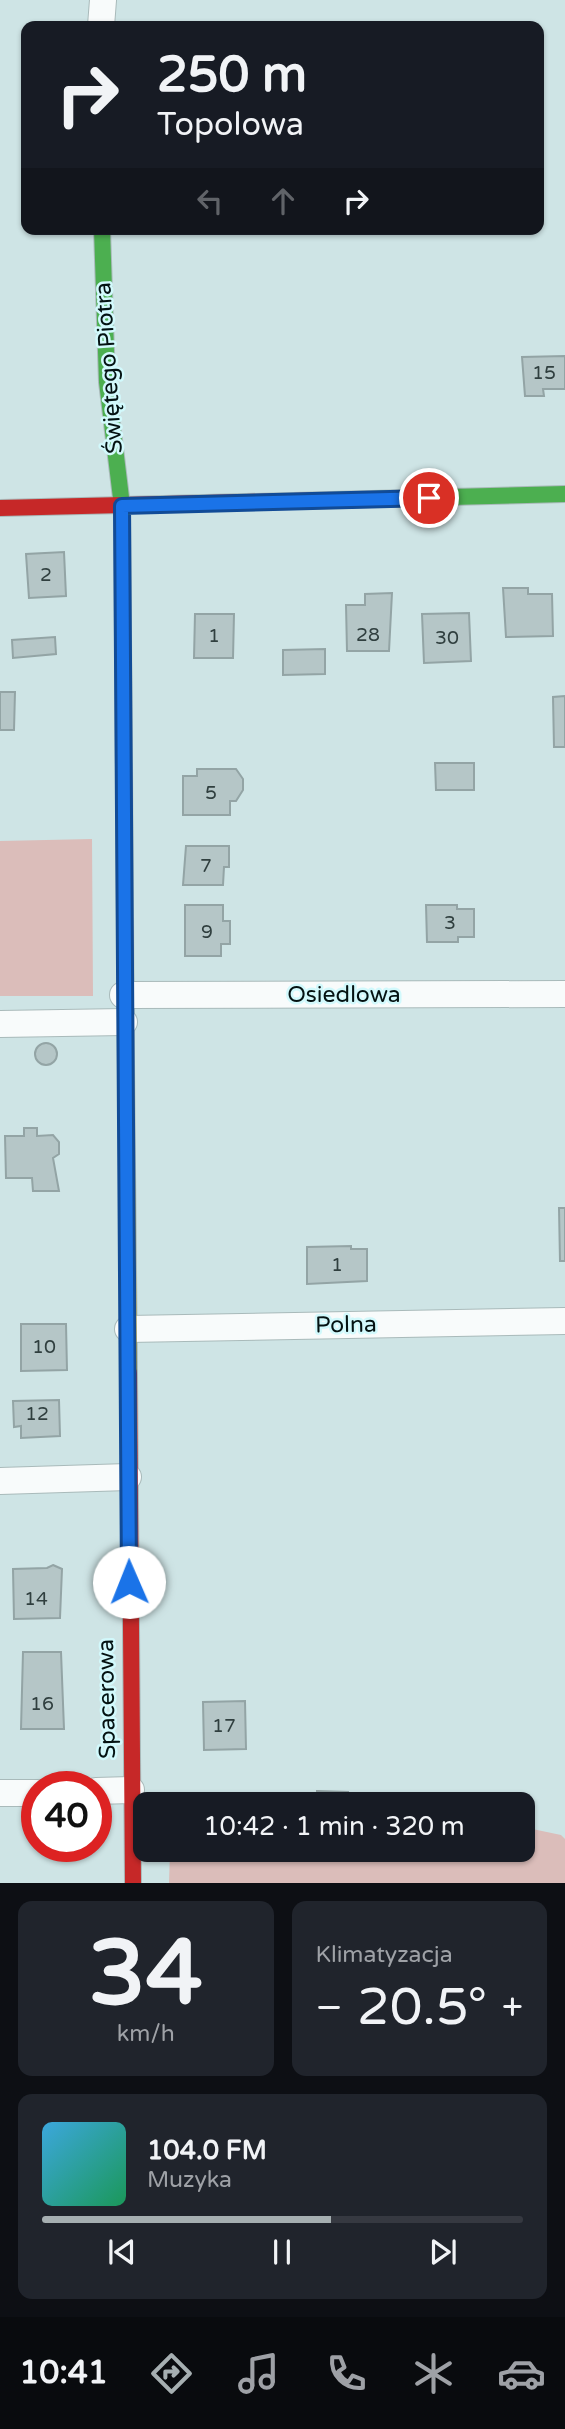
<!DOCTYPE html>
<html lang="pl">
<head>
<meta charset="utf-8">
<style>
	body { margin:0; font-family:"Varela Round",sans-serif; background:#20242c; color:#f1f3f6; height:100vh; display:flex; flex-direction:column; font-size:26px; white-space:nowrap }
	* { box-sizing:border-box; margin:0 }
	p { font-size:23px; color:#9ea1a6 }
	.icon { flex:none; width:38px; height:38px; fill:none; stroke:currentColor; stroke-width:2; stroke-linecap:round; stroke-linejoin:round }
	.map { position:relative; height:1883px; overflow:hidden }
	.panel { display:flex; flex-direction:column; gap:18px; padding:18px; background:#0d0f14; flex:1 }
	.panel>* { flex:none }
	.guide { position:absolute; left:21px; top:21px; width:523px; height:214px; border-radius:14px; box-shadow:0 2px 5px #0004; background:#171b24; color:#f1f3f6; overflow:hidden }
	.speed { position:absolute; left:21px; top:1771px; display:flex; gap:14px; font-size:35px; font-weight:700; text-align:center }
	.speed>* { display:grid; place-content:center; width:91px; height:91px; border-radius:50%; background:#171b24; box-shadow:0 2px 5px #0004; line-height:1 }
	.speed .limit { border:10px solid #d22; background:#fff; color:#111 }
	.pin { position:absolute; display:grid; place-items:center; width:60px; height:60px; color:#fff; margin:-30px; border:4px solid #fff; border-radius:50%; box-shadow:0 2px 7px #0007 }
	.me { position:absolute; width:77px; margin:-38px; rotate:359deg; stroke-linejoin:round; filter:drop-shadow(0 0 5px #0008) }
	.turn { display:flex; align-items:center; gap:24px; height:147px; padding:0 21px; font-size:32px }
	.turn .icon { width:91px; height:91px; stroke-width:2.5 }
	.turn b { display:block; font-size:49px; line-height:60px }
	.lanes { display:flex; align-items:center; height:66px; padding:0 21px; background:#0003; justify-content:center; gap:35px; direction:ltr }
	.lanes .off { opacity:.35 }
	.big { font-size:52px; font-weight:600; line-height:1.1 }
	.panel .tile { flex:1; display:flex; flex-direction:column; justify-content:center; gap:10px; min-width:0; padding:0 24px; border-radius:14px; background:#20242c }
	.panel .dial { align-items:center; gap:0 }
	.dial b { font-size:91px; line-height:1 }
	.song { display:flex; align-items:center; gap:21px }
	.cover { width:84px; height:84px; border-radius:10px; background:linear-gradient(135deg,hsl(200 70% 55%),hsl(150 70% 35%)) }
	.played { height:7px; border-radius:4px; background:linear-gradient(90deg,#a6afb1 60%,#363941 60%) }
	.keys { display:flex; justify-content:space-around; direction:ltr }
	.heat { display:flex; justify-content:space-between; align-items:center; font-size:38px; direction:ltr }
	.panel .tiles { flex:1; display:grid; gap:18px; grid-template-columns:1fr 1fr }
	.tile:last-child { grid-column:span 2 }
	.trip { position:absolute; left:133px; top:1792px; width:402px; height:70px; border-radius:14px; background:#171b24; box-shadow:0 2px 5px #0004; font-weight:600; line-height:70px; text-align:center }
	.dock { display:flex; height:112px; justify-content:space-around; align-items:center; background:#090b0e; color:#9ea1a6 }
	.dock .icon { width:49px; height:49px }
	.dock .on { color:#a6afb1 }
	.dock b { font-size:32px; color:#f1f3f6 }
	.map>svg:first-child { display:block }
	.green { fill:#dbbdba }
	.building { fill:#b5c6c7; stroke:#93a4a5; stroke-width:2 }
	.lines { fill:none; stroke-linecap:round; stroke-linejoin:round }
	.street-casing { stroke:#a9baba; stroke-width:28 }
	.fast-casing { stroke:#a9baba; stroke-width:18 }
	.slow-casing { stroke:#a9baba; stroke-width:18 }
	.jam-casing { stroke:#a9baba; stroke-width:18 }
	.street { stroke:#f8fbfb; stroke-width:26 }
	.fast { stroke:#4caf50; stroke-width:16 }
	.slow { stroke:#ffc107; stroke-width:16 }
	.jam { stroke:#c62828; stroke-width:16 }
	.route-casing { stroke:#114b97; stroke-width:18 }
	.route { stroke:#1a73e8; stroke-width:12 }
	.labels { text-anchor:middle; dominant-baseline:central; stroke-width:5; stroke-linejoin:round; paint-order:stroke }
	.number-label { font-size:19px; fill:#303f3f }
	.street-label { font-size:23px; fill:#041212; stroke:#d2f9fc }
</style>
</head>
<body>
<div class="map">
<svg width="565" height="1883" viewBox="0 0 565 1883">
	<rect width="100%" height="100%" fill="#cee4e5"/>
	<!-- green -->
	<path class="green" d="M92,839l1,157h-93v-155z
		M523,1827l38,8 4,4v44h-396l1,-33h353z"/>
	<!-- building -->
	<path class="building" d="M565,356v33h-22l1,7h-19l-3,-39z
		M64,552l2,44 -37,2 -3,-44z
		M503,588h25v6h24l1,42 -47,1z
		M392,593l-3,58h-42l-1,-46h19v-11z
		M469,613l2,48 -47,2 -2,-49z
		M195,614h39l-1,44h-39z
		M55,637l1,17 -43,4 -1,-18z
		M325,649v25l-42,1v-25z
		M0,692h15l-1,38h-14z
		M565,696v51h-11l-1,-50z
		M435,763h39v27h-38z
		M197,769h39l7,10v11l-7,11h-6v14h-47v-39h14z
		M186,846h43v21h-5l-1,18h-40z
		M185,905h38v16h7v23h-9v12h-36z
		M426,905h31v4h17v28h-16v5h-31z
		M35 1054a11 11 0 1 1 22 0a11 11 0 1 1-22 0Z
		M24,1128h13v8l16,-1 6,7v12l-6,4 6,33h-26l-1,-13h-26l-1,-42h19z
		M559,1208h6v53h-5z
		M351,1246v3h16v32l-60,3v-37z
		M21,1324h45l1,46 -46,1z
		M59,1400l1,36 -39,2v-12l-7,1 -1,-26z
		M53,1565l9,4 -2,49 -46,1 -1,-50 34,-1z
		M23,1652h38l3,77h-43z
		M245,1701l1,48 -42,1 -1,-48z
		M317,1791l31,1v12h-31z
		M252,1794l65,1v9h-65z"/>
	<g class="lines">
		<defs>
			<path id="street" d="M101,26l2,-26
				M123,995l442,-1
				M0,1024l124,-2
				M128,1329l437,-8
				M0,1481l128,-4
				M96,1791l35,-1
				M0,1793h37"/>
			<path id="fast" d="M102,229l5,153 15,124 2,261
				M332,500l233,-6"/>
			<path id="slow" d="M126,1064l3,309"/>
			<path id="jam" d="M0,508l332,-8
				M124,767l2,297
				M129,1373l4,510"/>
		</defs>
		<!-- street casing -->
		<use href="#street" class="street-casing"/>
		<!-- fast casing -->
		<use href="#fast" class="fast-casing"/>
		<!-- slow casing -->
		<use href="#slow" class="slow-casing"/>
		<!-- jam casing -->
		<use href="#jam" class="jam-casing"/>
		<!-- street -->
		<use href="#street" class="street"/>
		<!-- fast -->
		<use href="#fast" class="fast"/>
		<!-- slow -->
		<use href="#slow" class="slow"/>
		<!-- jam -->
		<use href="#jam" class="jam"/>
	</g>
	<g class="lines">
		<defs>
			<path id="route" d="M129,1582l-7,-1076 307,-8"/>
		</defs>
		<!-- route casing -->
		<use href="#route" class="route-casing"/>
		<!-- route -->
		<use href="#route" class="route"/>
	</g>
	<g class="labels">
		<!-- number labels -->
		<g class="number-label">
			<text x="544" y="373">15</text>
			<text x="46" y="575">2</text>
			<text x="368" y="635">28</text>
			<text x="214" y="636">1</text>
			<text x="447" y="638">30</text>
			<text x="211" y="793">5</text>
			<text x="206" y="866">7</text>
			<text x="450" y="923">3</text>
			<text x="207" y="932">9</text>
			<text x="337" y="1265">1</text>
			<text x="44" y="1347">10</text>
			<text x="37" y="1414">12</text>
			<text x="36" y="1599">14</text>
			<text x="42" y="1704">16</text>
			<text x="224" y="1726">17</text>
		</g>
		<!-- street labels -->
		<g class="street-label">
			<text transform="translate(109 368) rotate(-94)">Świętego Piotra</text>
			<text x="344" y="995">Osiedlowa</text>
			<text transform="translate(346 1325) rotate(-1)">Polna</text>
			<text transform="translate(107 1699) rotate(-91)">Spacerowa</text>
		</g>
	</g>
</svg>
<div class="speed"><div class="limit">40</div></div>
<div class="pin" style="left:429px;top:498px;background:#d93025"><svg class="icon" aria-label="arrive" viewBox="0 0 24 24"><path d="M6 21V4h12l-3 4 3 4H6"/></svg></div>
<svg class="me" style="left:129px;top:1582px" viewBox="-20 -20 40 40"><circle r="19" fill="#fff"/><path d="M0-13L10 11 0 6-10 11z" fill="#1a73e8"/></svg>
<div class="trip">10:42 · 1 min · 320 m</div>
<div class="guide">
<div class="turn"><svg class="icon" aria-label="right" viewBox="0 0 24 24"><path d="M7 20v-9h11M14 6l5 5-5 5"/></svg><div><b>250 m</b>Topolowa</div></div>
<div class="lanes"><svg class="icon off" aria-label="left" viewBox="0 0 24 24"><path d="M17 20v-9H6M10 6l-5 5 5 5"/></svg><svg class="icon off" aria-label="ahead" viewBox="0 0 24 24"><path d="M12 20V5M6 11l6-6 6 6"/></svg><svg class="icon" aria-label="right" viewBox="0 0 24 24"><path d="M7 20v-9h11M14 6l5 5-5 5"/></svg></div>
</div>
</div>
<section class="panel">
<div class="tiles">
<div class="tile dial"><b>34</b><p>km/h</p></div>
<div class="tile"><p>Klimatyzacja</p>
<div class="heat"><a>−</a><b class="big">20.5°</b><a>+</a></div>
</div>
<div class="tile">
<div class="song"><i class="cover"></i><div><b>104.0 FM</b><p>Muzyka</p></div></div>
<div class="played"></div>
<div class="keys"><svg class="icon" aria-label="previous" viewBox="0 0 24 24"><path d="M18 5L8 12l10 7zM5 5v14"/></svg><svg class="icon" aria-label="pause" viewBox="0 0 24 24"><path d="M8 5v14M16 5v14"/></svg><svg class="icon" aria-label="next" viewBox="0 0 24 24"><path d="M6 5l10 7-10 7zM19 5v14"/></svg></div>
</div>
</div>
</section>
<nav class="dock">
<b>10:41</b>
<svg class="icon on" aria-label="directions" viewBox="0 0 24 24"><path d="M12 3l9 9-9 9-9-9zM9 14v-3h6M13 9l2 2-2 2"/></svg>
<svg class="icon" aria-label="music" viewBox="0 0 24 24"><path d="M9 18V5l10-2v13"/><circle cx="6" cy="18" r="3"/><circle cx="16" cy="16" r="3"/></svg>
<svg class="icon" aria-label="phone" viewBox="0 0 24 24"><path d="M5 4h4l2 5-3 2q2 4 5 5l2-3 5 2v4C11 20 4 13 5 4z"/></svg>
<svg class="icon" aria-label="climate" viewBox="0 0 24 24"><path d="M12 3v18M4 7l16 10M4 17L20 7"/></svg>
<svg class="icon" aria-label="car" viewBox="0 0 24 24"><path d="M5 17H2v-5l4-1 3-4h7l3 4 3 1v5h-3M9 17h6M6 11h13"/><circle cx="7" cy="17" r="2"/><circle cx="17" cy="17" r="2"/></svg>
</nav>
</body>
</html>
